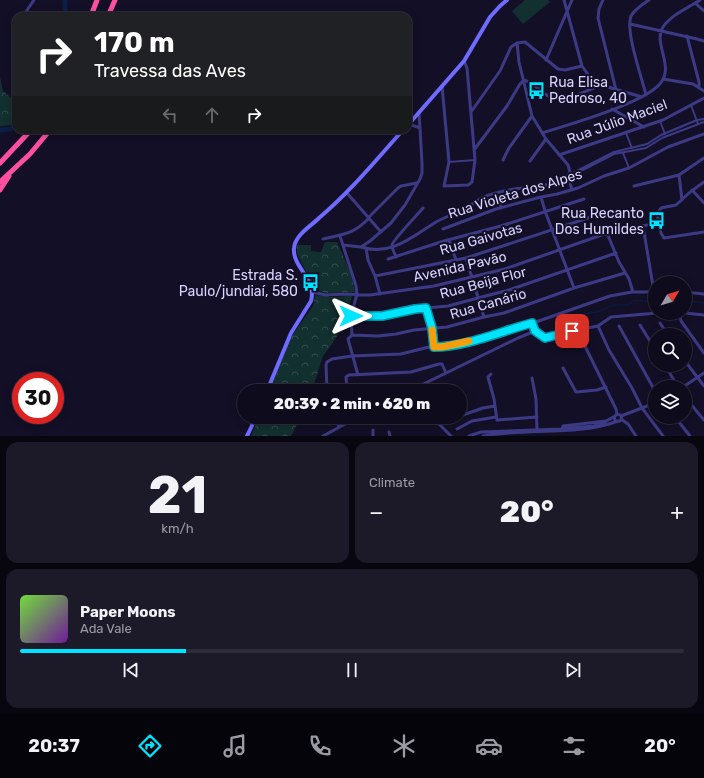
<!DOCTYPE html>
<html lang="en">
<head>
<meta charset="utf-8">
<style>
	body { margin:0; font-family:Rubik,sans-serif; background:#1c1929; color:#f1f3f6; height:100vh; display:flex; flex-direction:column; font-size:15px; white-space:nowrap }
	* { box-sizing:border-box; margin:0 }
	p { font-size:13px; color:#9b9ba3 }
	.icon { flex:none; width:22px; height:22px; fill:none; stroke:currentColor; stroke-width:2; stroke-linecap:round; stroke-linejoin:round }
	.map { position:relative; height:436px; overflow:hidden }
	.details { display:flex; flex-direction:column; gap:6px; padding:6px; background:#08060f; flex:1 }
	.details>* { flex:none }
	.banner { position:absolute; left:12px; top:12px; width:400px; height:122px; border-radius:12px; box-shadow:0 2px 10px #0003,0 0 0 1px #2e2b3b; background:#202124; color:#fff; overflow:hidden }
	.needle { width:26px; rotate:52deg }
	.tools { position:absolute; left:648px; top:276px; display:grid; gap:8px }
	.tools a { display:grid; place-items:center; width:44px; height:44px; border-radius:50%; background:#0e0b1c; box-shadow:0 2px 10px #0003,0 0 0 1px #2e2b3b; font-size:20px }
	.speed { position:absolute; left:12px; top:372px; display:flex; gap:8px; font-size:20px; font-weight:700; text-align:center }
	.speed>* { display:grid; place-content:center; width:52px; height:52px; border-radius:50%; background:#0e0b1c; box-shadow:0 2px 10px #0003,0 0 0 1px #2e2b3b; line-height:1 }
	.speed .limit { border:6px solid #d22; background:#fff; color:#111 }
	.pin { position:absolute; display:grid; place-items:center; width:34px; height:34px; color:#fff; margin:-17px; border-radius:8px; box-shadow:0 2px 6px #0006 }
	.me { position:absolute; width:44px; margin:-22px; rotate:90deg; stroke-linejoin:round; filter:drop-shadow(0 0 3px #0008) }
	.turn { display:flex; align-items:center; gap:14px; height:84px; padding:0 16px; font-size:18px }
	.turn .icon { width:52px; height:52px; stroke-width:2.5 }
	.turn b { display:block; font-size:28px; line-height:34px }
	.lanes { display:flex; align-items:center; height:38px; padding:0 16px; background:#0003; justify-content:center; gap:20px; direction:ltr }
	.lanes .off { opacity:.35 }
	.big { font-size:30px; font-weight:800; line-height:1.1 }
	.details .card { flex:1; display:flex; flex-direction:column; justify-content:center; gap:6px; min-width:0; padding:0 14px; border-radius:12px; background:#1c1929 }
	.details .dial { align-items:center; gap:0 }
	.dial b { font-size:52px; line-height:1 }
	.song { display:flex; align-items:center; gap:12px }
	.cover { width:48px; height:48px; border-radius:6px; background:linear-gradient(135deg,hsl(100 70% 55%),hsl(280 70% 35%)) }
	.played { height:4px; border-radius:2px; background:linear-gradient(90deg,#00e5ff 25%,#2e2b3b 25%) }
	.keys { display:flex; justify-content:space-around; direction:ltr }
	.heat { display:flex; justify-content:space-between; align-items:center; font-size:22px; direction:ltr }
	.details .tiles { flex:1; display:grid; gap:6px; grid-template-columns:1fr 1fr }
	.card:last-child { grid-column:span 2 }
	.trip { position:absolute; left:237px; top:384px; width:230px; height:40px; border-radius:20px; background:#0e0b1c; box-shadow:0 2px 10px #0003,0 0 0 1px #2e2b3b; font-weight:800; line-height:40px; text-align:center }
	.tabs { display:flex; height:64px; justify-content:space-around; align-items:center; background:#06040b; color:#9b9ba3 }
	.tabs .icon { width:28px; height:28px }
	.tabs .active { color:#00e5ff }
	.tabs b { font-size:18px; color:#f1f3f6 }
	.map>svg:first-child { display:block }
	.forest { fill:url(#forest-crowns) }
	.garden { fill:#12302f }
	.lines { fill:none; stroke-linecap:round; stroke-linejoin:round }
	.stream { stroke:#0a1f44; stroke-width:1 }
	.river { stroke:#0a1f44; stroke-width:5 }
	.pedestrian { stroke:#3d3a85; stroke-width:2 }
	.minor { stroke:#3d3a85; stroke-width:3 }
	.secondary { stroke:#6f6bff; stroke-width:4 }
	.motorway { stroke:#ff4fa3; stroke-width:5 }
	.route-casing { stroke:#0095a6; stroke-width:10 }
	.route { stroke:#00e5ff; stroke-width:7 }
	.slow { stroke:#f59e0b; stroke-width:7 }
	.labels { text-anchor:middle; dominant-baseline:central; stroke-width:4; stroke-linejoin:round; paint-order:stroke }
	.poi-label { font-size:14px; fill:#d9d4ff; stroke:#130f26; text-anchor:end }
	.street-label { font-size:14px; fill:#d9d4ff; stroke:#130f26 }
</style>
</head>
<body>
<div class="map">
<svg width="704" height="436" viewBox="0 0 704 436">
	<defs>
		<pattern id="forest-crowns" width="20" height="18" patternUnits="userSpaceOnUse"><rect width="20" height="18" fill="#12302f"/><path d="M2 6a3 3 0 1 1 6 0M12 15a3 3 0 1 1 6 0" fill="none" stroke="#344d4e"/></pattern>
	</defs>
	<rect width="100%" height="100%" fill="#130f26"/>
	<!-- forest -->
	<path class="forest" d="M0,77l3,14 13,11v14l-5,9 -11,1z
		M325,242h12l14,31 4,19 -30,1 -10,-4 -18,-35v-9h14v6l10,1z
		M315,295l17,2 20,-1 -7,27 -13,21 -9,12 -11,35h-43l23,-55 21,-30z
		M259,417h42l-10,19h-40z"/>
	<!-- garden -->
	<path class="garden" d="M525,0h23l2,2 -27,22 -11,-13z"/>
	<g class="lines">
		<!-- stream -->
		<path class="stream" d="M697,121l7,-1
			M633,148l15,-3 12,-8 12,-4 15,-8
			M685,300l19,3
			M544,334l7,-3 11,-9 23,-8 13,-2 15,-7h15l6,-5 21,2"/>
		<!-- river -->
		<path class="river" d="M63,16l2,-6v-10
			M0,130l11,-1 5,-5"/>
		<!-- pedestrian -->
		<path class="pedestrian" d="M691,105l7,19
			M660,121l5,13
			M626,133l6,15
			M623,153l6,15
			M449,162l26,-2
			M569,175l45,-23 33,-8 14,-9 36,-15 7,-1
			M569,180l2,-4 43,-22 32,-6 16,-10 42,-16"/>
		<!-- minor -->
		<path class="minor" d="M564,0l18,66 7,10 7,7 5,2 41,12
			M603,0l-4,9 -1,9 18,72
			M695,3l9,8
			M23,16l11,-16
			M630,24l67,15 7,2
			M687,36l12,46v5
			M546,60l26,-60
			M663,79l30,5 11,7
			M442,86l7,76 -5,24 24,-1 4,-3 3,-22 -8,-92 -3,-7
			M646,95c-4,-17 -21,-64 -15,-79 4,-7 12,-12 18,-16
			M612,109l32,18
			M471,112l29,-41 11,-24 6,-4 8,-1 33,27 7,1 17,-4
			M409,124l11,4
			M542,133c25,-8 108,-31 120,-52 11,-17 -9,-39 1,-54 8,-12 25,-19 37,-27
			M474,150l33,-44 13,-22 4,-4c8,2 14,9 21,14 16,12 40,-3 56,-9
			M559,155l104,-35 41,-22
			M503,160l6,-12 23,-32
			M530,161l16,-22
			M679,175l3,25
			M568,176l4,14
			M704,182l-15,11 -13,12 -15,3 -4,6 4,19 3,5 40,-6
			M634,186l45,-11 25,-17
			M692,190l12,13
			M347,193l34,39
			M496,193l5,15
			M541,197l4,14 29,77
			M368,218l30,-30 3,-2 16,-3
			M643,226l11,66
			M443,229l53,-20 45,-12 16,-3 21,-6 26,-12 25,-8 39,-21 36,-13
			M607,233l12,29 10,17 4,13
			M340,236l16,50 1,8 -6,22 1,19 -4,4 10,36
			M323,239c20,-5 30,-4 46,-21
			M449,240l7,20
			M343,245l18,2 9,-6 21,-18 14,-18 15,-26 2,-6v-10l-3,-51
			M361,247c30,10 52,-11 75,-25 9,-5 18,-8 27,-13 8,-3 14,-9 21,-12 9,-4 20,-6 30,-8 14,-2 49,-2 56,-17l-2,-7 -22,-26 -14,-23 -13,-54 -2,-19
			M366,248l2,12 7,16 5,18
			M396,257c-1,-3 -4,-8 -4,-12 0,-4 26,-31 31,-37
			M466,258l18,59
			M388,259l56,-18 57,-15 83,-27
			M375,276l91,-18 125,-41
			M312,292l14,3 19,-1 25,1 64,-9 71,-17 108,-38 46,-8
			M685,292l19,2
			M425,308l7,20 2,19
			M679,313l2,8 23,32
			M685,313l19,2
			M351,316h31l33,-7 33,-3 30,-8 31,-8 107,-37
			M533,323l2,8 6,6 6,1 25,-7 26,-5 13,-9 46,-4
			M660,323l8,12
			M640,325l15,24
			M598,326l11,24 23,38 10,20 21,28
			M619,326l36,65
			M577,330l39,79 1,5
			M352,335l26,1 18,-2 18,-4 33,-3 37,-10 20,-4 70,-25 51,-15
			M685,361l19,25
			M665,365l13,22
			M563,368l13,24 21,-2 9,-3
			M491,374l-3,3 6,22 3,21 40,-3
			M532,378l4,21 1,31
			M660,387l14,-6
			M683,387l21,-14
			M327,391l-1,-26 1,-3 5,-3 20,-3 49,-2 28,-7h13l21,-5 70,-19 77,-27 22,-4h23
			M347,391l-1,-14 3,-2 62,-3 28,-8h3l4,9
			M384,391h14
			M409,391l109,-53 17,-7
			M685,397l19,23
			M614.5 418a3.5 3.5 0 1 1 7 0a3.5 3.5 0 1 1-7 0Z
			M460,416l23,-8 12,-2
			M621,416l34,-13
			M675,417l15,19
			M621,419l7,5 8,12
			M435,420l16,16
			M451,421l7,-4
			M302,422l27,-4 7,1 3,8
			M457,429l15,-8 24,-4
			M562,429l1,-3 43,-5
			M389,432l1,4
			M323,436l35,-19
			M373,436v-6
			M469,436l12,-4 81,-3 32,-3 9,-3 12,-7
			M483,436c43,-8 96,0 135,-15"/>
		<!-- secondary -->
		<path class="secondary" d="M408,125l56,-64 26,-44 10,-11 7,-6
			M267,391l24,-58 20,-32c6,-22 -19,-34 -17,-53 1,-13 17,-22 25,-30 31,-26 57,-58 84,-88
			M247,436l9,-19"/>
		<!-- motorway -->
		<path class="motorway" d="M91,16l6,-16
			M108,16l7,-16
			M0,163l31,-33
			M0,182l30,-28 20,-24
			M0,190l9,-14"/>
	</g>
	<g class="lines">
		<defs>
			<path id="route" d="M351,316h31l33,-7 11,-1 6,20 2,19c31,0 68,-16 98,-24l3,8 10,7 27,-7"/>
		</defs>
		<!-- route casing -->
		<use href="#route" class="route-casing"/>
		<!-- route -->
		<use href="#route" class="route"/>
		<!-- slow -->
		<path class="slow" d="M432,330l2,17h8l27,-6"/>
	</g>
	<!-- icons -->
	<defs>
		<symbol id="bus-bare" viewBox="-9 -9 18 18"><path d="M-5-6H5V4H4V6H2V4H-2V6H-4V4H-5ZM-3.5-4V0h7V-4ZM-3.5 1.2v1.5H-2V1.2ZM2 1.2v1.5H3.5V1.2Z" fill="#00e5ff" stroke="#130f26" stroke-width="2.5" paint-order="stroke"/></symbol>
	</defs>
	<g fill-rule="evenodd">
		<use href="#bus-bare" x="524" y="78" width="25" height="25"/>
		<use href="#bus-bare" x="644" y="208" width="25" height="25"/>
		<use href="#bus-bare" x="298" y="270" width="25" height="25"/>
	</g>
	<g class="labels">
		<!-- poi labels -->
		<g class="poi-label">
			<text x="549" y="82" text-anchor="start">Rua Elisa<tspan x="549" dy="16">Pedroso, 40</tspan></text>
			<text x="644" y="213">Rua Recanto<tspan x="644" dy="16">Dos Humildes</tspan></text>
			<text x="298" y="275">Estrada S.<tspan x="298" dy="16">Paulo/jundiaí, 580</tspan></text>
		</g>
		<!-- street labels -->
		<g class="street-label">
			<text transform="translate(617 122) rotate(-20)">Rua Júlio Maciel</text>
			<text transform="translate(515 194) rotate(-17)">Rua Violeta dos Alpes</text>
			<text transform="translate(481 239) rotate(-16)">Rua Gaivotas</text>
			<text transform="translate(460 267) rotate(-13)">Avenida Pavão</text>
			<text transform="translate(483 283) rotate(-15)">Rua Beija Flor</text>
			<text transform="translate(488 304) rotate(-16)">Rua Canário</text>
		</g>
	</g>
</svg>
<div class="tools">
<a><svg class="needle" viewBox="-14 -14 28 28"><path d="M0-13l5 13h-10z" fill="#e53935"/><path d="M0 13l5-13h-10z" fill="#9b9ba3"/></svg></a>
<a><svg class="icon" aria-label="search" viewBox="0 0 24 24"><circle cx="10" cy="10" r="6"/><path d="M15 15l6 6"/></svg></a>
<a><svg class="icon" aria-label="layers" viewBox="0 0 24 24"><path d="M12 4l9 5-9 5-9-5zM3 14l9 5 9-5"/></svg></a>
</div>
<div class="speed"><div class="limit">30</div></div>
<div class="pin" style="left:572px;top:331px;background:#d93025"><svg class="icon" aria-label="arrive" viewBox="0 0 24 24"><path d="M6 21V4h12l-3 4 3 4H6"/></svg></div>
<svg class="me" style="left:351px;top:316px" viewBox="-20 -20 40 40"><path d="M0-17L14 15 0 8-14 15z" fill="#00e5ff" stroke="#fff" stroke-width="4"/></svg>
<div class="trip">20:39 · 2 min · 620 m</div>
<div class="banner">
<div class="turn"><svg class="icon" aria-label="right" viewBox="0 0 24 24"><path d="M7 20v-9h11M14 6l5 5-5 5"/></svg><div><b>170 m</b>Travessa das Aves</div></div>
<div class="lanes"><svg class="icon off" aria-label="left" viewBox="0 0 24 24"><path d="M17 20v-9H6M10 6l-5 5 5 5"/></svg><svg class="icon off" aria-label="ahead" viewBox="0 0 24 24"><path d="M12 20V5M6 11l6-6 6 6"/></svg><svg class="icon" aria-label="right" viewBox="0 0 24 24"><path d="M7 20v-9h11M14 6l5 5-5 5"/></svg></div>
</div>
</div>
<section class="details">
<div class="tiles">
<div class="card dial"><b>21</b><p>km/h</p></div>
<div class="card"><p>Climate</p>
<div class="heat"><a>−</a><b class="big">20°</b><a>+</a></div>
</div>
<div class="card">
<div class="song"><i class="cover"></i><div><b>Paper Moons</b><p>Ada Vale</p></div></div>
<div class="played"></div>
<div class="keys"><svg class="icon" aria-label="previous" viewBox="0 0 24 24"><path d="M18 5L8 12l10 7zM5 5v14"/></svg><svg class="icon" aria-label="pause" viewBox="0 0 24 24"><path d="M8 5v14M16 5v14"/></svg><svg class="icon" aria-label="next" viewBox="0 0 24 24"><path d="M6 5l10 7-10 7zM19 5v14"/></svg></div>
</div>
</div>
</section>
<nav class="tabs">
<b>20:37</b>
<svg class="icon active" aria-label="directions" viewBox="0 0 24 24"><path d="M12 3l9 9-9 9-9-9zM9 14v-3h6M13 9l2 2-2 2"/></svg>
<svg class="icon" aria-label="music" viewBox="0 0 24 24"><path d="M9 18V5l10-2v13"/><circle cx="6" cy="18" r="3"/><circle cx="16" cy="16" r="3"/></svg>
<svg class="icon" aria-label="phone" viewBox="0 0 24 24"><path d="M5 4h4l2 5-3 2q2 4 5 5l2-3 5 2v4C11 20 4 13 5 4z"/></svg>
<svg class="icon" aria-label="climate" viewBox="0 0 24 24"><path d="M12 3v18M4 7l16 10M4 17L20 7"/></svg>
<svg class="icon" aria-label="car" viewBox="0 0 24 24"><path d="M5 17H2v-5l4-1 3-4h7l3 4 3 1v5h-3M9 17h6M6 11h13"/><circle cx="7" cy="17" r="2"/><circle cx="17" cy="17" r="2"/></svg>
<svg class="icon" aria-label="filters" viewBox="0 0 24 24"><path d="M4 7h16M4 17h16"/><circle cx="9" cy="7" r="2"/><circle cx="15" cy="17" r="2"/></svg>
<b>20°</b>
</nav>
</body>
</html>
